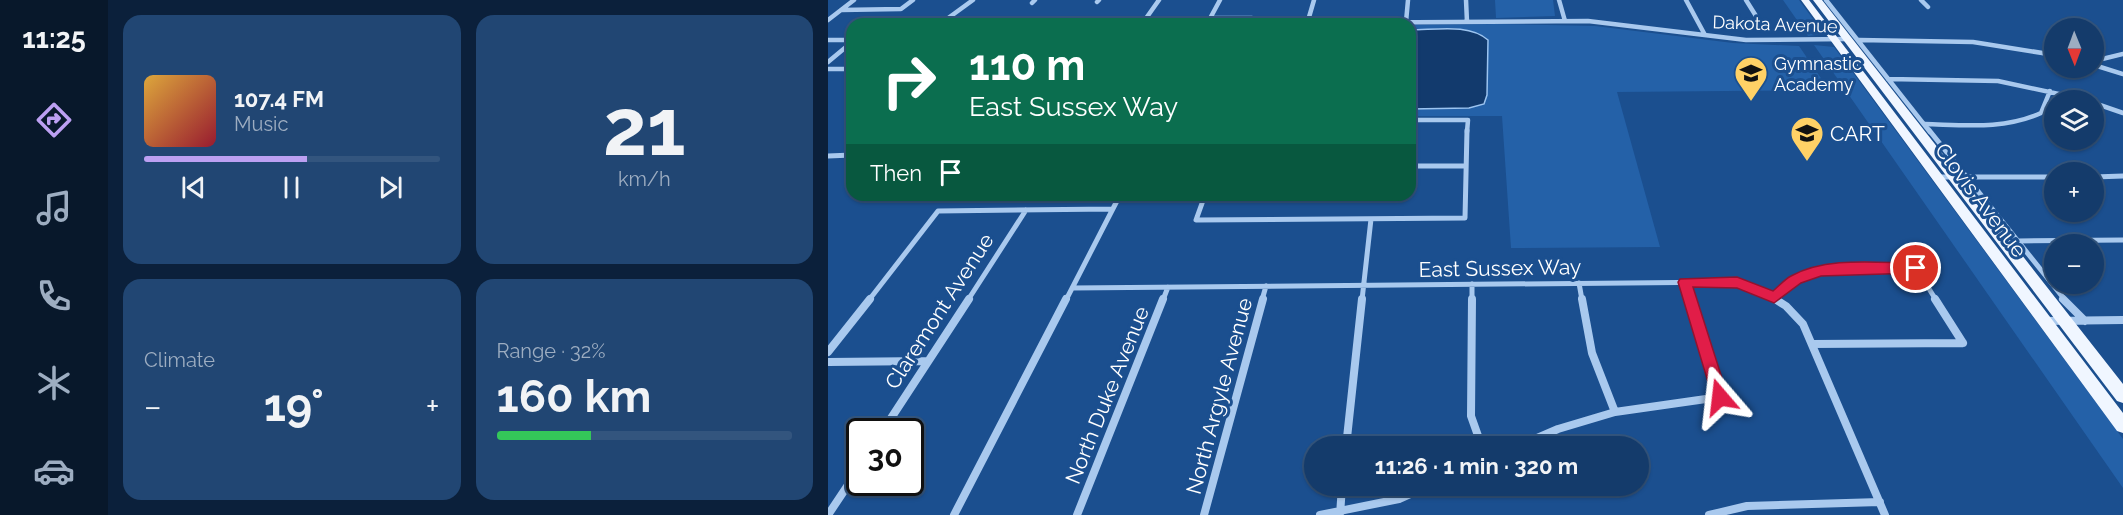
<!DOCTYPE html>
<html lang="en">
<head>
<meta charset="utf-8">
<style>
	body { margin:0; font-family:Raleway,sans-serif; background:#214673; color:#f1f3f6; height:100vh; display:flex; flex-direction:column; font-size:22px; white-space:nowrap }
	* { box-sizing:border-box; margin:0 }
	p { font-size:20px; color:#9dadc1 }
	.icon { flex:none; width:33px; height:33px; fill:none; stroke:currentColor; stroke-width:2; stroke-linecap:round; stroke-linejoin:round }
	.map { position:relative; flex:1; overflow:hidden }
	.sheet { display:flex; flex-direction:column; gap:15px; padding:15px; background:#0b203b; width:720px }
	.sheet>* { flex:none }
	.hud { position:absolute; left:18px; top:18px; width:570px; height:183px; border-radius:18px; box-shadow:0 2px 4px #0004,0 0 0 2px #33557e; background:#0b6e4f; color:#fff; overflow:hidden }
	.needle { width:39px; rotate:179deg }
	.controls { position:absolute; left:1216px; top:18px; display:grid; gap:12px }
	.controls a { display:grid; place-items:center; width:60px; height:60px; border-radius:50%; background:#143b6b; box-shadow:0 2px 4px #0004,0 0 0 2px #33557e; font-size:30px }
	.speed { position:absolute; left:18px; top:418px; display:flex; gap:12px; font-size:30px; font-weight:700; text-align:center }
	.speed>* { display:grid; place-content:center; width:78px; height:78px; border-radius:50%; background:#143b6b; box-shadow:0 2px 4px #0004,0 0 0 2px #33557e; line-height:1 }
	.speed .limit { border:3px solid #111; border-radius:9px; background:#fff; color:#111 }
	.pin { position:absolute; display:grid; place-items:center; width:51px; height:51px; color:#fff; margin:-26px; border:3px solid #fff; border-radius:50%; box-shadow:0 2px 6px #0007 }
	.me { position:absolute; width:66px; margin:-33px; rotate:343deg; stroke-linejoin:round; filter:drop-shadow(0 0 4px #0008) }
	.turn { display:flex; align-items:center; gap:21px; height:126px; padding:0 24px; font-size:27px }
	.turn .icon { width:78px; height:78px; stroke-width:2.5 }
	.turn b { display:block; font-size:42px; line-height:51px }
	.then { display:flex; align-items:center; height:57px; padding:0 24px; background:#0003; gap:12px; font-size:22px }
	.big { font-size:45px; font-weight:700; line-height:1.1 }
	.sheet .tile { flex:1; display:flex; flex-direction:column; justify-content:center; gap:9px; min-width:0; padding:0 21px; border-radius:18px; background:#214673 }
	.sheet .dial { align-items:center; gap:0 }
	.dial b { font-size:78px; line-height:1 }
	.song { display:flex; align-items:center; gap:18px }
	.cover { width:72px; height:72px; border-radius:9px; background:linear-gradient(135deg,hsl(40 70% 55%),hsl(350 70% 35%)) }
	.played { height:6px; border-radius:3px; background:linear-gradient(90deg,#bca0f2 55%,#33557e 55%) }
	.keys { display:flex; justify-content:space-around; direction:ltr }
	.heat { display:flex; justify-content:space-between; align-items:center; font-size:33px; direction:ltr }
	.charge { height:9px; border-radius:4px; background:linear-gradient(90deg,#34c759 32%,#33557e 0) }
	.sheet .tiles { flex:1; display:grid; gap:15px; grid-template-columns:repeat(2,1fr) }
	.trip { position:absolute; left:476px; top:436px; width:345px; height:60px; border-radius:30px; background:#143b6b; box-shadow:0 2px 4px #0004,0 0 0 2px #33557e; font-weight:700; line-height:60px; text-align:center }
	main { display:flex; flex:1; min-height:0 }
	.menu { display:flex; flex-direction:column; width:108px; justify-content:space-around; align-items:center; background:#08182b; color:#9dadc1 }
	.menu .icon { width:42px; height:42px }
	.menu .current { color:#bca0f2 }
	.menu b { font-size:27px; color:#f1f3f6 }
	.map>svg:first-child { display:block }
	.green { fill:#2461a8 }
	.water { fill:#123a6d; stroke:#9cc4f0; stroke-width:1.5 }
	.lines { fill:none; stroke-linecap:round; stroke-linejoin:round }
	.minor-far2 { stroke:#a9c9ee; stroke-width:4.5 }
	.minor-far1 { stroke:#a9c9ee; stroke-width:5 }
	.minor { stroke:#a9c9ee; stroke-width:8 }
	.primary { fill:#f0f6ff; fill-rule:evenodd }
	.route { fill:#e11d48; stroke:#92132f; stroke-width:1.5 }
	.labels { text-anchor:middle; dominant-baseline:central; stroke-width:6; stroke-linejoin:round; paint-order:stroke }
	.far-street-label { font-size:18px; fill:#fff; stroke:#1b4f8f }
	.far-poi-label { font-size:18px; fill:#fff; stroke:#1b4f8f; text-anchor:start }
	.poi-label { font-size:21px; fill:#fff; stroke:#1b4f8f; text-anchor:start }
	.street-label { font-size:21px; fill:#fff; stroke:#1b4f8f }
</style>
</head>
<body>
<main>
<nav class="menu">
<b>11:25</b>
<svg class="icon current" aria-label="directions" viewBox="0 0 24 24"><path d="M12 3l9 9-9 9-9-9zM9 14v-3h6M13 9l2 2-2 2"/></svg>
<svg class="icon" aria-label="music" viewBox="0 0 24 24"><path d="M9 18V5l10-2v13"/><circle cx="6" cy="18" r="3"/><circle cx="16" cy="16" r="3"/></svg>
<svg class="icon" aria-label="phone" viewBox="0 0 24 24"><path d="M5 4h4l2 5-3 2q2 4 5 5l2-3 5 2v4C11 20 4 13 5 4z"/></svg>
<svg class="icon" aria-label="climate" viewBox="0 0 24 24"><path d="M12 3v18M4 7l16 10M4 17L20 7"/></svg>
<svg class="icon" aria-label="car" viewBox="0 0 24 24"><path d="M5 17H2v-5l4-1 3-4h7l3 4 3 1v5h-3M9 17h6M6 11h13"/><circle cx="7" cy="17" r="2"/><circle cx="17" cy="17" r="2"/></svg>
</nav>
<section class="sheet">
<div class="tiles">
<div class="tile">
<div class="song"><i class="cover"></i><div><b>107.4 FM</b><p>Music</p></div></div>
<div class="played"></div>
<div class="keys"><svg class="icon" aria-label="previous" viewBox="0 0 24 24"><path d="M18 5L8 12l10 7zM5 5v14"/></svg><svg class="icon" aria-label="pause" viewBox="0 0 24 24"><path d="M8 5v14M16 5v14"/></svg><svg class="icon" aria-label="next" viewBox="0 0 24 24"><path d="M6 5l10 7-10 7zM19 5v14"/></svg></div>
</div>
<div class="tile dial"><b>21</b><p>km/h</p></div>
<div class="tile"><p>Climate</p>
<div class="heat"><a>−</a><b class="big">19°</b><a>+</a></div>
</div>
<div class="tile"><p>Range · 32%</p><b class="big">160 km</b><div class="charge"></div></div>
</div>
</section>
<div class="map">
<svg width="1295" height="515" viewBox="0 0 1295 515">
	<rect width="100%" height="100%" fill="#1b4f8f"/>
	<!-- green -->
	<path class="green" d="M667,0h58l2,16 -59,2z
		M955,0h16l25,34 -16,2z
		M668,24l99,2 138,17 66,3 30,44 -212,2 43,155 -149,1 -9,-132h-92v-91z
		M986,45l20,2 289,392v49z"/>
	<!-- water -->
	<path class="water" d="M582,30c25,0 59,-7 78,10l-1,55 -3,9 -15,4 -59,1z"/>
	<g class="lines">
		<!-- minor-far2 -->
		<path class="minor-far2" d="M638,0l1,22
			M731,0l6,21
			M858,0l19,35
			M918,0l10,16
			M998,0l104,132
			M1093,0l7,7
			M269,2l2,-2
			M204,3l3,-3
			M13,10l60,-1 12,-9
			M383,18h41
			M0,20l26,-20
			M578,22l2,-22
			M480,23l280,-2 158,19 101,-1
			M112,24l33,-24
			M314,24l17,-24
			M379,24l13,-24
			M479,24l7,-24
			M0,40h24
			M1031,40l114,2 82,13
			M1266,61l29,-7
			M0,62l24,-20
			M1266,65l29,9
			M0,69h24
			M1060,79l110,2 89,19
			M1266,103l29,10
			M19,108l5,-5
			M582,120h58l-1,12
			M1097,124c39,1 79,6 116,-11l9,-22"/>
		<!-- minor-far1 -->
		<path class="minor-far1" d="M1101,130l136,170
			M0,156l24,-1
			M582,166h55
			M1109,177h118
			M1266,177l29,-1
			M377,195l-9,25 269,-2 2,-88
			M1190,241l105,-1
			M857,282l5,18
			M751,283l3,17
			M244,288l658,-6 17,3 27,13c44,-40 87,-31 142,-30l20,32
			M946,298l3,2
			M41,300l69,-89 175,-2
			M140,300l58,-90
			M238,300l54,-105
			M335,300l5,-13
			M434,300l4,-14
			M534,300l9,-81
			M644,300v-16"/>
		<!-- minor -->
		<path class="minor" d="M644,299l-1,117 11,31
			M754,299l10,54 23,59
			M947,299l11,7 17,18 82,191
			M1107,299l28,44
			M1235,299l22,22
			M1217,321l78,-1
			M984,344l151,-1
			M0,352l42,-53
			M0,362l100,-1
			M54,432l87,-133
			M518,447l16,-148
			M688,447l42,-18 57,-17 105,-15 -30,-98
			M0,515l32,-48
			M126,515l112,-216
			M249,515l86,-216
			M376,515l59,-216
			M492,515l79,-16 29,-13
			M512,515l2,-29
			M881,515l38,-9 133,-4"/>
		<!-- primary -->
		<path class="primary" d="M973,0h8l314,413v20l-6,-2z
			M985,0h9l301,384v19l-6,-2z"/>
	</g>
	<!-- route -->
	<path class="route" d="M1088,263l7,5 -7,5 -95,3 -20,7 -27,20 -37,-15 -44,-1 35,110 -3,5 -5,2 -6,-2 -36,-120 2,-3 57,-2 36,14c6,-5 12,-12 18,-15 36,-20 86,-13 125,-13z"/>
	<!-- icons -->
	<defs>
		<symbol id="school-pin" viewBox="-11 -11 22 30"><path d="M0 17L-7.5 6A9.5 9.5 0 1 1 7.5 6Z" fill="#ffd166" stroke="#1b4f8f"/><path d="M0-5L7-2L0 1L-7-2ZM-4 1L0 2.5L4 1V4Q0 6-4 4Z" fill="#111"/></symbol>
	</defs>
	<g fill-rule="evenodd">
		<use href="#school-pin" x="904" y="54" width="38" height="52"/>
		<use href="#school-pin" x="960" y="114" width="38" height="52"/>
	</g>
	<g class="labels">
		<!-- far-street labels -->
		<g class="far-street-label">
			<text transform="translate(947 24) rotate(2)">Dakota Avenue</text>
		</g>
		<!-- far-poi labels -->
		<g class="far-poi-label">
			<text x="946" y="63">Gymnastic<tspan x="946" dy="21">Academy</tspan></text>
		</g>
		<!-- poi labels -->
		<g class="poi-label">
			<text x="1002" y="133">CART</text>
		</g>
		<!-- street labels -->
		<g class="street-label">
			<text transform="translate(1153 200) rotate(53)">Clovis Avenue</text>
			<text transform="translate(672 268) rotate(-1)">East Sussex Way</text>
			<text transform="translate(111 311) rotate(-57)">Claremont Avenue</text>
			<text transform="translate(279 395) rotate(-68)">North Duke Avenue</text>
			<text transform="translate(391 396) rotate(-75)">North Argyle Avenue</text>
		</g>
	</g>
</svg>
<div class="controls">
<a><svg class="needle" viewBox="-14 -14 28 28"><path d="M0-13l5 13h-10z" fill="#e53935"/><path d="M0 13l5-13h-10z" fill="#9dadc1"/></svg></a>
<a><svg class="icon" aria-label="layers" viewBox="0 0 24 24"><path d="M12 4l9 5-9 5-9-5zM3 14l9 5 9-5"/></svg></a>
<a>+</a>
<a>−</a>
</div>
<div class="speed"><div class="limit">30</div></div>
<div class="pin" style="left:1088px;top:268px;background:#d93025"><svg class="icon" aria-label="arrive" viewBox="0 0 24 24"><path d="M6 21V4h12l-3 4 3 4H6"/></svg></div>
<svg class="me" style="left:892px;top:397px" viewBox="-20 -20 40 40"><path d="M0-17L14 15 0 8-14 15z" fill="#e11d48" stroke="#fff" stroke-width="4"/></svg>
<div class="trip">11:26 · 1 min · 320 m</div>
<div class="hud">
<div class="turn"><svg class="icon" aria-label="right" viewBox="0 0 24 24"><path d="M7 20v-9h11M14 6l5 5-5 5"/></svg><div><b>110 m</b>East Sussex Way</div></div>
<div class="then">Then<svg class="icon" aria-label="arrive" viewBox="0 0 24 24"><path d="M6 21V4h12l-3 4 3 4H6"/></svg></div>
</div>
</div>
</main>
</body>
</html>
